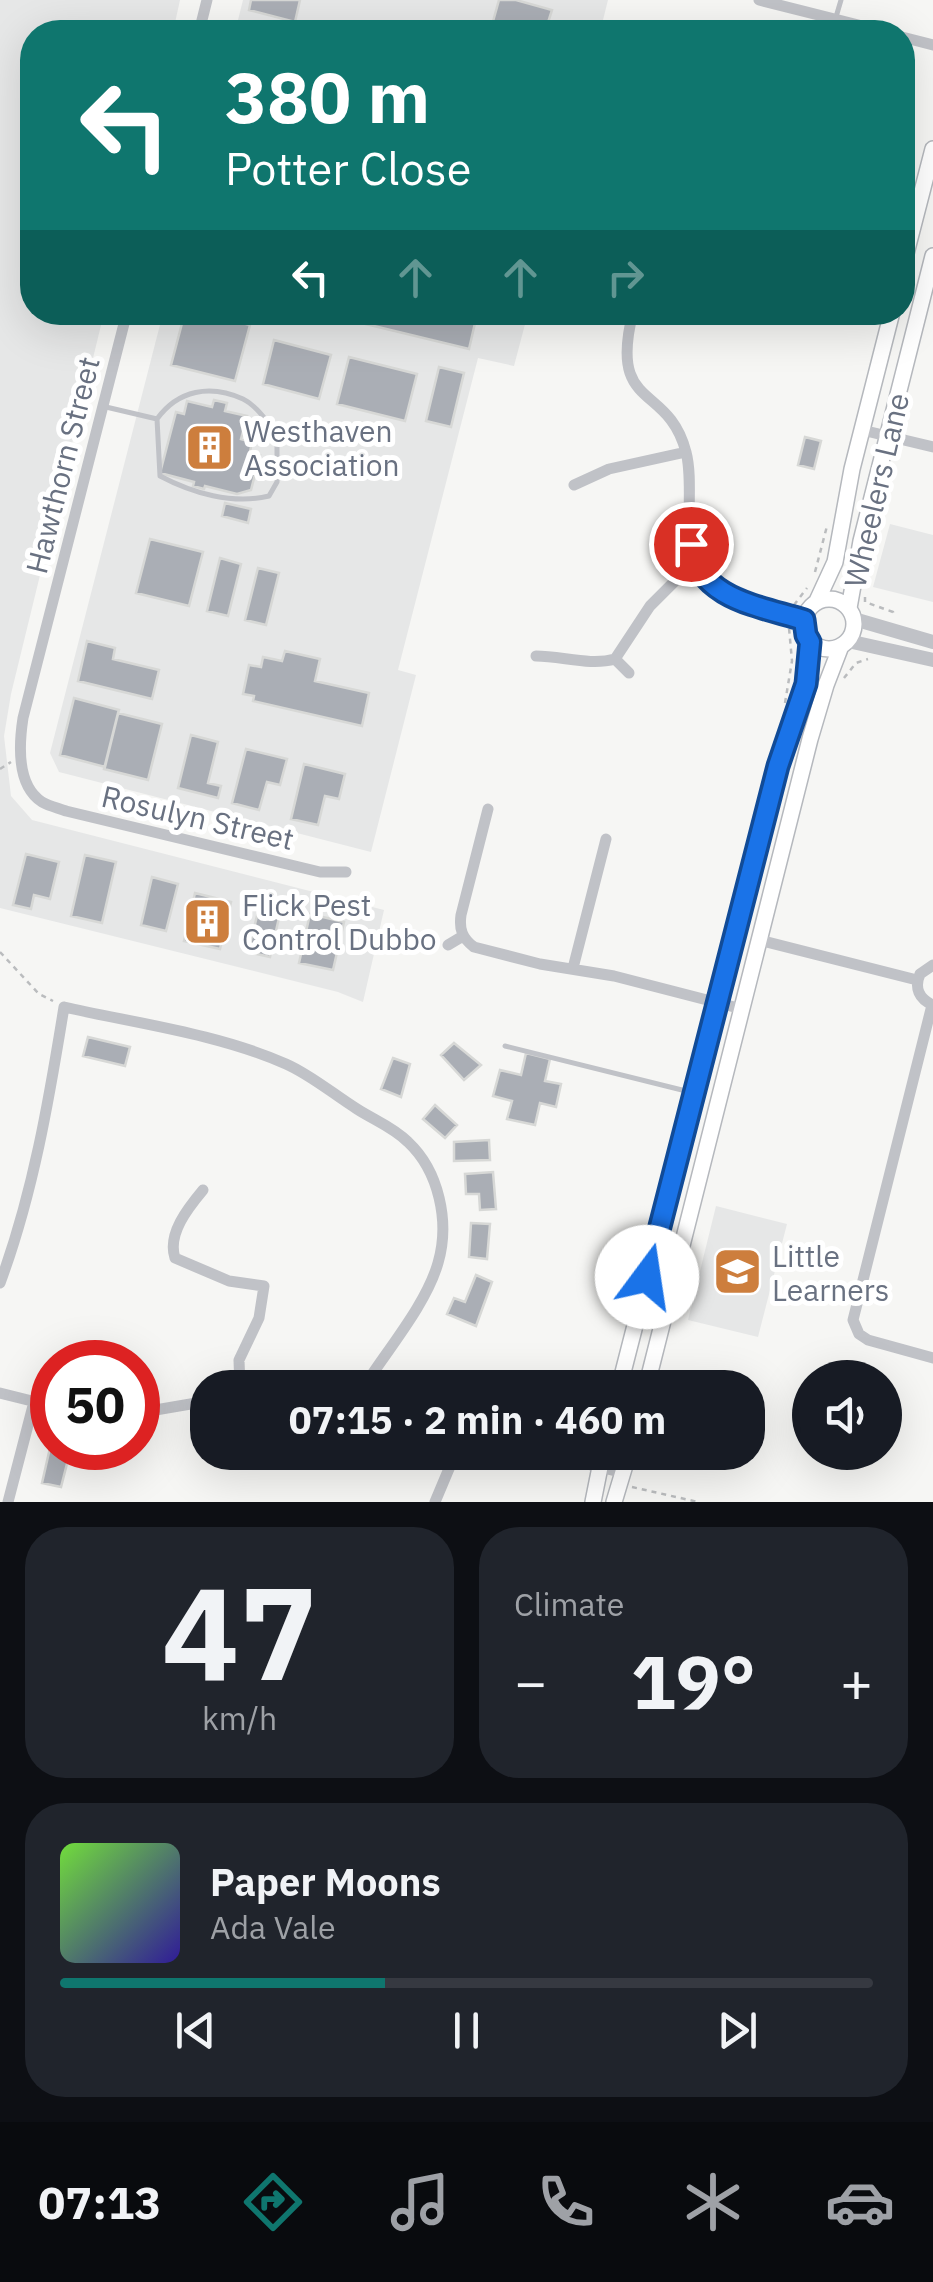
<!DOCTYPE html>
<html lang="en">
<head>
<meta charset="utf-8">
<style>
	body { margin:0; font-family:"IBM Plex Sans",sans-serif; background:#20242c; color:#f1f3f6; height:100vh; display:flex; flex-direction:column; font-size:38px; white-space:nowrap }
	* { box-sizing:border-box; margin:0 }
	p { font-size:32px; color:#9ea1a6 }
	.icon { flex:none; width:55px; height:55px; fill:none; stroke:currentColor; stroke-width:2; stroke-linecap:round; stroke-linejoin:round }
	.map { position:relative; height:1502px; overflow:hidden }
	.drawer { display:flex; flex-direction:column; gap:25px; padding:25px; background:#0d0f14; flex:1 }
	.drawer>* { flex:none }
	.guide { position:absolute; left:20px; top:20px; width:895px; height:305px; border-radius:40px; box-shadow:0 10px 40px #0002; background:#0f766e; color:#fff; overflow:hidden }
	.fabs { position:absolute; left:792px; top:1360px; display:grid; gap:20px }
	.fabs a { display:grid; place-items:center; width:110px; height:110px; border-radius:50%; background:#171b24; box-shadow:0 10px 40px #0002; font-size:50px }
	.speed { position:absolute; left:30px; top:1340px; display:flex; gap:20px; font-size:50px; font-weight:700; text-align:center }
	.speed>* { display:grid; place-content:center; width:130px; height:130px; border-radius:50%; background:#171b24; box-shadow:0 10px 40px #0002; line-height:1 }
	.speed .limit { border:15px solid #d22; background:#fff; color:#111 }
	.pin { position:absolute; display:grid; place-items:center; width:85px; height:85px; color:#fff; margin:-42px; border:5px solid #fff; border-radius:50%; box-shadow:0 2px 10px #0007 }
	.me { position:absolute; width:110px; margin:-55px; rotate:14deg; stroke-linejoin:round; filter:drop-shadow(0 0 8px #0008) }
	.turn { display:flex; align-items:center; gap:35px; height:210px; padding:0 40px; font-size:45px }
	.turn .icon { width:130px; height:130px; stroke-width:2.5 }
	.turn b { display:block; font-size:70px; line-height:85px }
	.lanes { display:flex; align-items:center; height:95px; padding:0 40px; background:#0003; justify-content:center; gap:50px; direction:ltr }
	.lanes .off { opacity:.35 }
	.big { font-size:75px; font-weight:700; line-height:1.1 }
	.drawer .widget { flex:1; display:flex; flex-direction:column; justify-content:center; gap:15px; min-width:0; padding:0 35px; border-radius:40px; background:#20242c }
	.drawer .dial { align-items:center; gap:0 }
	.dial b { font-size:130px; line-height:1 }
	.song { display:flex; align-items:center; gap:30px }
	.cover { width:120px; height:120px; border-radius:15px; background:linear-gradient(135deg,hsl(100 70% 55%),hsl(250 70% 35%)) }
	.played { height:10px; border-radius:5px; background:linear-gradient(90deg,#0f766e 40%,#363941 40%) }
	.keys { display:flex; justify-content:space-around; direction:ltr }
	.heat { display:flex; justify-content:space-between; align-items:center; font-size:55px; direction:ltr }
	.drawer .tiles { flex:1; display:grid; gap:25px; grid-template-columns:1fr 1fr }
	.widget:last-child { grid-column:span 2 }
	.trip { position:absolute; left:190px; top:1370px; width:575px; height:100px; border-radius:40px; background:#171b24; box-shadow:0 10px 40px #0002; font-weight:700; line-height:100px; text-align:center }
	.menu { display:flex; height:160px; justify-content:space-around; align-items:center; background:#090b0e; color:#9ea1a6 }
	.menu .icon { width:70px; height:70px }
	.menu .current { color:#0f766e }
	.menu b { font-size:45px; color:#f1f3f6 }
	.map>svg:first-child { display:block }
	.built { fill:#e6e7e7 }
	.building { fill:#aaaeb5; stroke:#d7d8d6; stroke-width:2.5 }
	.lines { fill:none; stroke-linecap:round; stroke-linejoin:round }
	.secondary-casing { stroke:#b5b8bd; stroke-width:18 }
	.path { stroke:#babcbe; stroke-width:2.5; stroke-dasharray:5 5; stroke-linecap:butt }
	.service { stroke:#c0c2c7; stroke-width:5 }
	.minor { stroke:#c0c2c7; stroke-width:11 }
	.tertiary { stroke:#c0c2c7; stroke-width:14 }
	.secondary { stroke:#fff; stroke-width:15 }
	.route-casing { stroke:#114b97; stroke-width:25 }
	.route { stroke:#1a73e8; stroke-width:18 }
	.labels { text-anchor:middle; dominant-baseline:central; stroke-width:10; stroke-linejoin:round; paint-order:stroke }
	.poi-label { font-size:30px; fill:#697181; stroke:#fff; text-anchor:start }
	.street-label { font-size:30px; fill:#697181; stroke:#fff }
</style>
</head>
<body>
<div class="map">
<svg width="933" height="1502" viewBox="0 0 933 1502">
	<rect width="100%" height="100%" fill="#f6f6f4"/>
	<!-- built -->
	<path class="built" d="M0,0h180l-7,32h-141v280l72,1 -93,381 -7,42 7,60 21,24 352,90 -21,92 -25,-10 -338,-84z
		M243,0h365l-8,32h-365z
		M163,313h365l-14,53 -36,-8 -80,312 18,5 -45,177 -312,-80 -9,-19z
		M890,524l43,11v67l-60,-15z
		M716,1206l71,18 -29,113 -70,-17z"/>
	<!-- building -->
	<path class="building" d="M251,0h49l-5,22 -46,-12z
		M499,0h17l36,10 -7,22h-26l-27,-7z
		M259,23l32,8 -1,1h-34z
		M185,312h16l49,13 -15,56 -64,-16z
		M316,312h117l42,11 -6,26z
		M274,340l57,15 -12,44 -56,-15z
		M349,357l68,17 -12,47 -68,-17z
		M439,367l25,6 -13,54 -25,-6z
		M214,400l13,3 -2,8 22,5 -6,23 11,3 -2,10 10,3 -9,35 -14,4 -32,-8 -1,3 -11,-3 1,-4 -34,-9 16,-61 8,2 3,-13 25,6z
		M805,437l16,4 -7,28 -16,-4z
		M225,503l26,6 -3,14 -26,-7z
		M150,539l53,13 -14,54 -53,-13z
		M220,558l21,6 -13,52 -21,-5z
		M258,568l21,5 -13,52 -21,-5z
		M87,641l28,7 -2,11 46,11 -7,29 -74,-18z
		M285,651l35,8 -5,22 54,12 -7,33 -109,-25 1,-5 -11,-2 6,-29 12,2 2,-10 19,4z
		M74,698l45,12 -14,57 -45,-12z
		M118,713l44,11 -14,56 -44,-11z
		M191,735l27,7 -10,41 13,3 -3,12 -40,-10z
		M246,749l41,10 -7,26 -13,-3 -8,28 -27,-7z
		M304,764l41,10 -6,25 -14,-3 -7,29 -27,-6z
		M26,854l33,8 -9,37 -16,-4 -3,14 -18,-4z
		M85,855l31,7 -14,61 -31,-7z
		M152,877l26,7 -12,47 -25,-6z
		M195,893l36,9 -11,47 -36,-8z
		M260,904l21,5 -11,48 -22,-5z
		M310,914l34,8 -11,48 -34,-7z
		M88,1037l42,10 -5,19 -42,-10z
		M454,1043l27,22 -17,15 -23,-25z
		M526,1053l24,6 -5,22 16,3 -5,23 -16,-4 -5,22 -28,-6 5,-18 -19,-5 7,-26 21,5z
		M393,1058l17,6 -9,33 -20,-8z
		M435,1105l22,20 -12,13 -22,-19z
		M489,1140l1,20 -36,1v-19z
		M493,1172l3,37 -16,1 -1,-16h-13l-1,-20z
		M471,1223l19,1 -3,35 -18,-2z
		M476,1275l16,7 -16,44 -29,-12 7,-16 11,4z
		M52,1439v9h19l-10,39 -19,-4z"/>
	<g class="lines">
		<defs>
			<path id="secondary" d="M902,269l31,-120
				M804 624a25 25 0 1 1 50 0a25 25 0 1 1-50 0Z
				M817,601l18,-39 17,-93 40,-157
				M849,608l12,-67 72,-285
				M619,1388l159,-622 28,-82 4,-42
				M646,1388l164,-649 16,-54 15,-39
				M593,1502l10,-50
				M614,1502l15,-50"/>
		</defs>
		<!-- secondary casing -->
		<use href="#secondary" class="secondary-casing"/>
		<!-- path -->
		<path class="path" d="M815,572l12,-46
			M865,597v5l28,10 -1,3
			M794,605l13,-17
			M844,678l12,-15 12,-4
			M785,703l7,-42 -3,-33
			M0,769l11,-7
			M0,952l39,42 14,7
			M632,1487l66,15"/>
		<!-- service -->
		<path class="service" d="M836,17l5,-17
			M106,407l51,12 3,57c32,17 73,29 109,20l8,-14v-49c-10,-11 -21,-28 -34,-34 -33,-15 -65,-9 -86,20
			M505,1046l185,46"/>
		<!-- minor -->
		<path class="minor" d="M759,0l127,32
			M199,32l8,-32
			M902,37l31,8
			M127,312l-104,406c-4,26 -7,67 19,84 7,4 16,6 24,9l254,61h26
			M633,312c-25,100 35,70 53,140 10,38 -8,98 19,127 24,25 67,31 98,41
			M862,430l71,17
			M574,485l35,-16 77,-17
			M536,656c26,0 54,10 79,3l35,-53 44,-44
			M615,659l14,14
			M488,809l-27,106c-2,14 1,23 13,32l66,17 74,12 128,33
			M759,940l158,40
			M448,945l15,-9
			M933,965l-13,9c-6,14 -1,25 13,31
			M573,968l33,-129
			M932,1005l-79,315 6,14 9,6 65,18
			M203,1190c-15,18 -36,44 -28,68l54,23 35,5 -5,32 -20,42 1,28
			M0,1283c33,-89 49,-183 64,-276 71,16 155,27 222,57 25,11 47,30 71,45 17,11 36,18 51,33 31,29 42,80 30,121 -12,42 -51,87 -75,125
			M0,1393l52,13
			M138,1413l70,-12
			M537,1452l87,21
			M8,1502l26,-100
			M435,1502l21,-50"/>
		<!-- tertiary -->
		<path class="tertiary" d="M854,619l79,23
			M848,641l85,19"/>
		<!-- secondary -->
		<use href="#secondary" class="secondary"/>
	</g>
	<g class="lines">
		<defs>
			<path id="route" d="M647,1277l131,-511 28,-82 4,-42 -4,-7 -2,-15c-45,-14 -106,-21 -113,-76"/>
		</defs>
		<!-- route casing -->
		<use href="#route" class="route-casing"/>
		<!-- route -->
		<use href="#route" class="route"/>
	</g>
	<!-- icons -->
	<defs>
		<symbol id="building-square" viewBox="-11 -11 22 22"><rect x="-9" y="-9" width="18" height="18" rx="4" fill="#cd7e3d" stroke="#fff"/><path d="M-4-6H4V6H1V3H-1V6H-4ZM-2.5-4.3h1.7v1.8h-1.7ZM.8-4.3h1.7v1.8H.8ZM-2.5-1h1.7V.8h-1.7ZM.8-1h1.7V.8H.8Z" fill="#fff"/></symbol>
		<symbol id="school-square" viewBox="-11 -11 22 22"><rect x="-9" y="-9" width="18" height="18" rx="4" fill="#cd7e3d" stroke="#fff"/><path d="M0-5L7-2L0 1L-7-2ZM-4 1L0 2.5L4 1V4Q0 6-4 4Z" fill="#fff"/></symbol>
	</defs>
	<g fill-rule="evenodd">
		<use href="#building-square" x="182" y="420" width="55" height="55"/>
		<use href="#building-square" x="180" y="894" width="55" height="55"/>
		<use href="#school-square" x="710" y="1244" width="55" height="55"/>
	</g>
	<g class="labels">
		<!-- poi labels -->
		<g class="poi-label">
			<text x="244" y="430">Westhaven<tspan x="244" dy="34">Association</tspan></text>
			<text x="242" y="904">Flick Pest<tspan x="242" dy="34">Control Dubbo</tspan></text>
			<text x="772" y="1255">Little<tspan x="772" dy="34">Learners</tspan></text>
		</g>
		<!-- street labels -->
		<g class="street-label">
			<text transform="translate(62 465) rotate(-76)">Hawthorn Street</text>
			<text transform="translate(876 490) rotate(-77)">Wheelers Lane</text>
			<text transform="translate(198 817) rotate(13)">Rosulyn Street</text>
		</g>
	</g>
</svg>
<div class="fabs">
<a><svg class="icon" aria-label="sound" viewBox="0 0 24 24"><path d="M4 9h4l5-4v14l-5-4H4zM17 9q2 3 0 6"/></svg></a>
</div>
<div class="speed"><div class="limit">50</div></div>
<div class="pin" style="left:691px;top:544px;background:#d93025"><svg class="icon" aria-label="arrive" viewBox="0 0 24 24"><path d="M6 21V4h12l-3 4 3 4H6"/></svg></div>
<svg class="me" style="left:647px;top:1277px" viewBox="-20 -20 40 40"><circle r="19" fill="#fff"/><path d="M0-13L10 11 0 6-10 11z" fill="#1a73e8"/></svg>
<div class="trip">07:15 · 2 min · 460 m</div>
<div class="guide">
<div class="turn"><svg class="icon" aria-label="left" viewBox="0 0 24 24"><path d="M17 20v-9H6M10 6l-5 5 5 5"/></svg><div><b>380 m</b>Potter Close</div></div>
<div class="lanes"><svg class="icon" aria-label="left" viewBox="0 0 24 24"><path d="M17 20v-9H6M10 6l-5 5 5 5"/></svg><svg class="icon off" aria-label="ahead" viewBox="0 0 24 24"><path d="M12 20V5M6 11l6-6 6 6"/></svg><svg class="icon off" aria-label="ahead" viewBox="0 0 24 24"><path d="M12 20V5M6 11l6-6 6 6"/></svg><svg class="icon off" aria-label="right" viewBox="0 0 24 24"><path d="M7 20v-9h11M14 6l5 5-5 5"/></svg></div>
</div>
</div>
<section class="drawer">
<div class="tiles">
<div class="widget dial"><b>47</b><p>km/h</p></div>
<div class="widget"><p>Climate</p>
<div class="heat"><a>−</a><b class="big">19°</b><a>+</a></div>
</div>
<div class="widget">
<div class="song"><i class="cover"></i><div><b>Paper Moons</b><p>Ada Vale</p></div></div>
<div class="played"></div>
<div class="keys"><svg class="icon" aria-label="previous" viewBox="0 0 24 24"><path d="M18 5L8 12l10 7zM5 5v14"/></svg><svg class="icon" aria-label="pause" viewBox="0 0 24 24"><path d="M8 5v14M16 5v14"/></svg><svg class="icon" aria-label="next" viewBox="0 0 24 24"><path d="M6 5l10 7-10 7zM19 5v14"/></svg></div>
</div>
</div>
</section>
<nav class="menu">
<b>07:13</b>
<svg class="icon current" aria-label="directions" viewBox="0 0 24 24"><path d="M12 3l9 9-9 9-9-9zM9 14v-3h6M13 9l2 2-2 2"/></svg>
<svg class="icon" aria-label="music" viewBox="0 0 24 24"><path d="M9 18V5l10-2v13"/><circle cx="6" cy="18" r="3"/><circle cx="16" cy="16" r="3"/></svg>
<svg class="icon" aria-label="phone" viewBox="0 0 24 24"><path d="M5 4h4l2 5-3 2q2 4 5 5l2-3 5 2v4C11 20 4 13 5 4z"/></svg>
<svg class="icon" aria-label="climate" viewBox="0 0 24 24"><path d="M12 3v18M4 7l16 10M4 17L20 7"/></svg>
<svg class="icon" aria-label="car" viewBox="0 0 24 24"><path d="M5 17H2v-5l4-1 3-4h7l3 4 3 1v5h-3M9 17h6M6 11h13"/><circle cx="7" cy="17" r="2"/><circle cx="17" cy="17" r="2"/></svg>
</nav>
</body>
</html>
